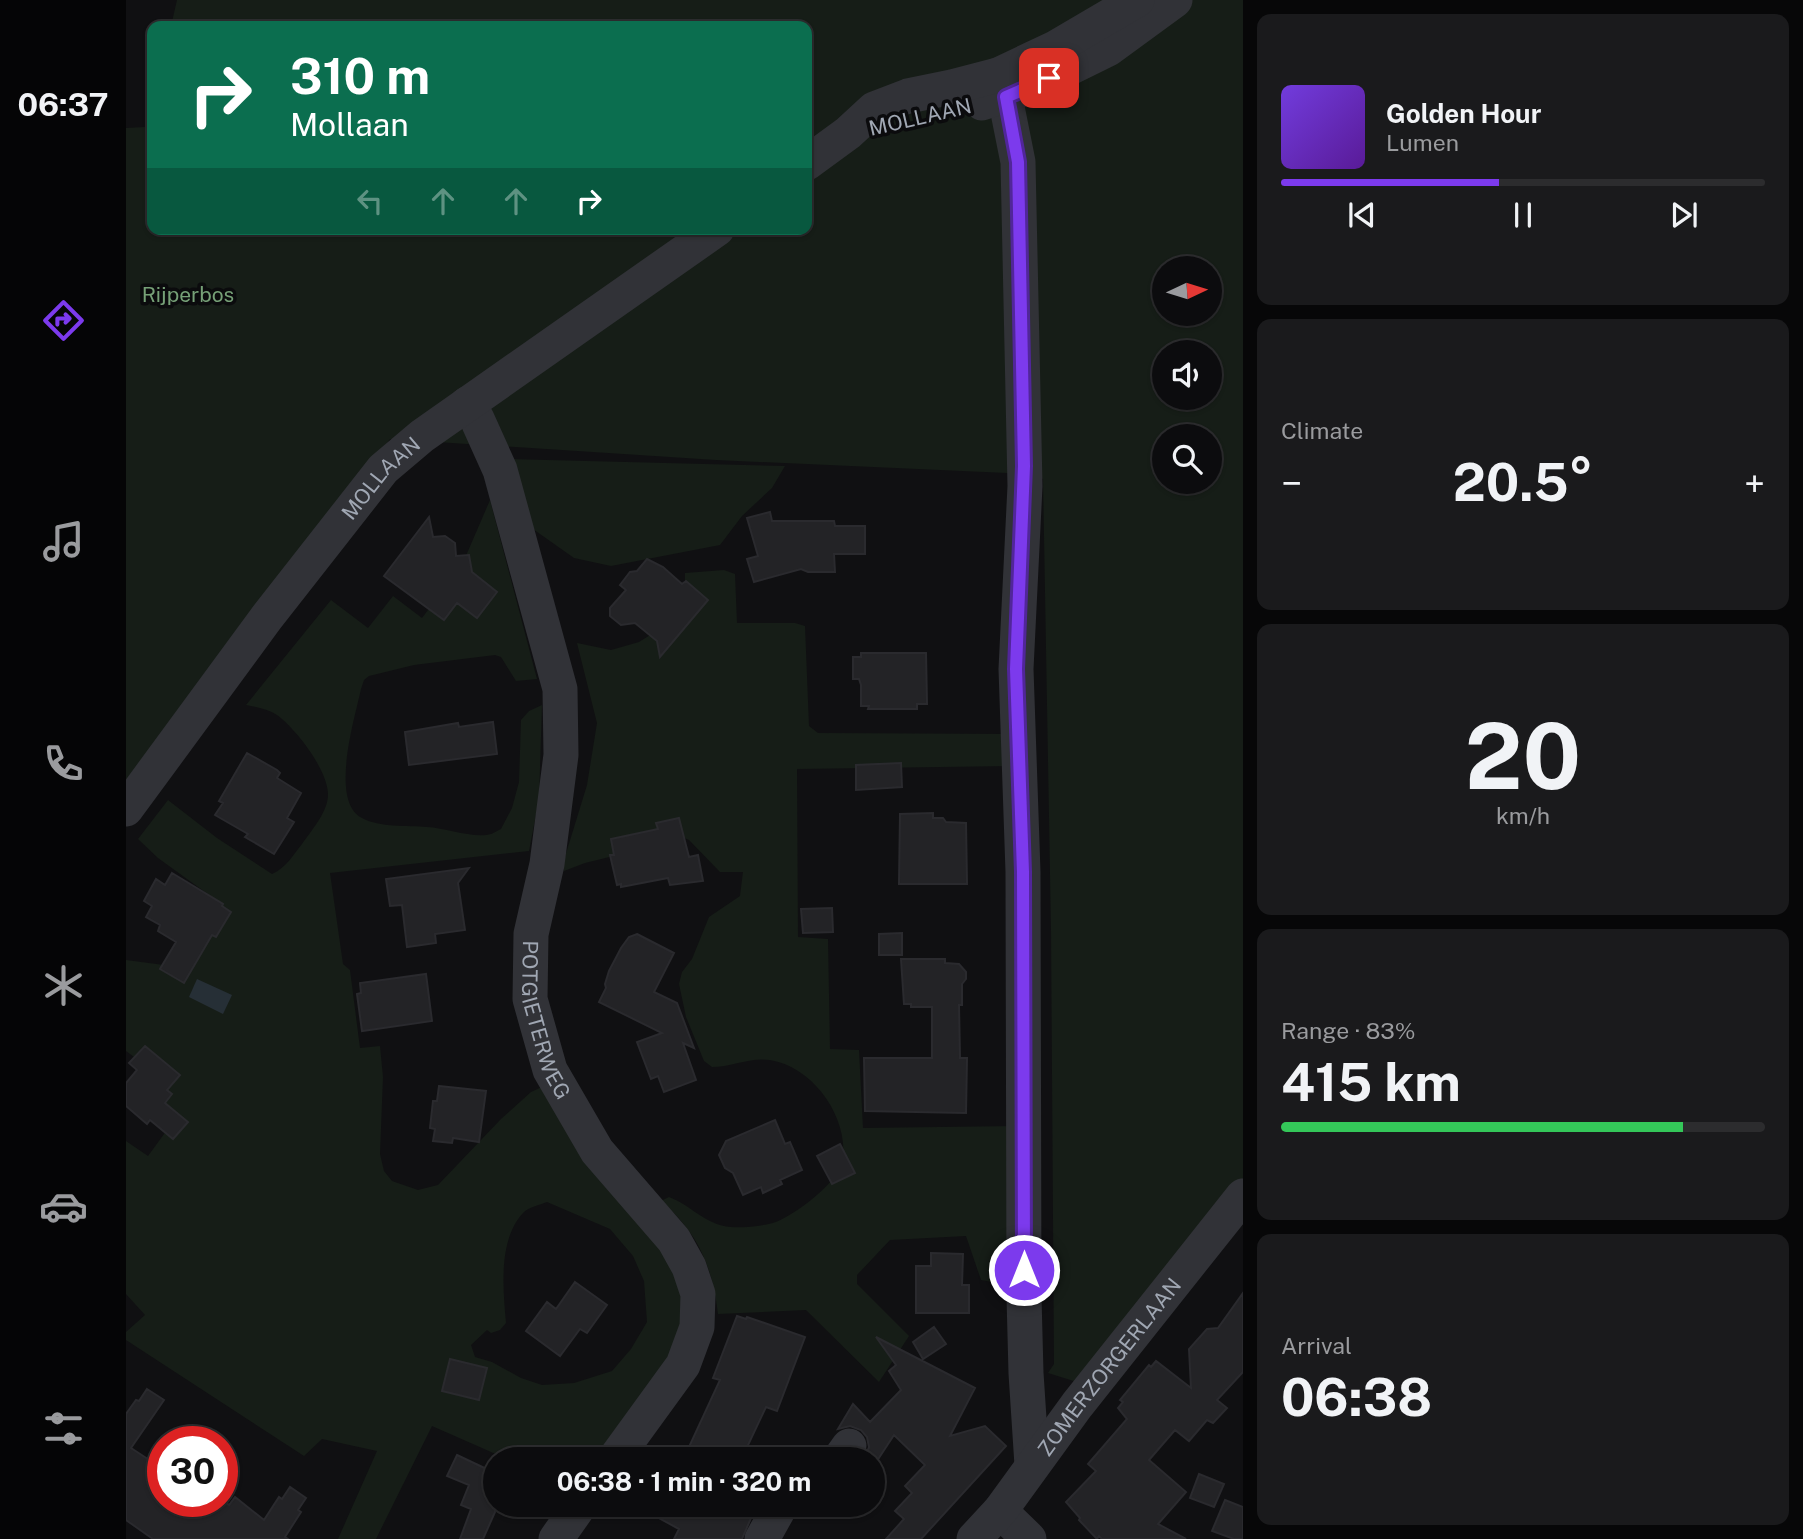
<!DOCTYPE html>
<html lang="en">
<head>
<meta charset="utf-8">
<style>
	body { margin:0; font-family:"Public Sans",sans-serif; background:#1a1a1c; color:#f1f3f6; height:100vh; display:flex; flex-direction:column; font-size:26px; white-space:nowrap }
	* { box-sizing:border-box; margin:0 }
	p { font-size:23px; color:#9a9b9e }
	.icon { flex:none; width:38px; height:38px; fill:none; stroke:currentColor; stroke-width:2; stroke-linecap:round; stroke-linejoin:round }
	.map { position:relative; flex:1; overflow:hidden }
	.sheet { display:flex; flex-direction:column; gap:14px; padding:14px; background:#070708; width:560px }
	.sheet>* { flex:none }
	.top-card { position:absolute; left:21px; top:21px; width:665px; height:214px; border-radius:14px; box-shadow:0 2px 5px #0004,0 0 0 2px #2c2c2e; background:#0b6e4f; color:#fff; overflow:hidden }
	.needle { width:46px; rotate:86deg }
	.buttons { position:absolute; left:1026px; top:256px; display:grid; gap:14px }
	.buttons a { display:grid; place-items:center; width:70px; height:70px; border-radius:50%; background:#0c0c0e; box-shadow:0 2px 5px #0004,0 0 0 2px #2c2c2e; font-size:35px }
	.speed { position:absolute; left:21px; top:1426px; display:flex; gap:14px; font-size:35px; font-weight:700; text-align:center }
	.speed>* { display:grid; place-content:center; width:91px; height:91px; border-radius:50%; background:#0c0c0e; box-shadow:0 2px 5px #0004,0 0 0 2px #2c2c2e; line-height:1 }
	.speed .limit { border:10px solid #d22; background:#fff; color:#111 }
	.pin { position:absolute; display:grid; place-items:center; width:60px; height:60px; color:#fff; margin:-30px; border-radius:14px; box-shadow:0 4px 10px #0006 }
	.me { position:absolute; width:77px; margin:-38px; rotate:0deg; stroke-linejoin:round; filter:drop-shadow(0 0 5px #0008) }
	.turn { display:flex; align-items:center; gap:24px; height:147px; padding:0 28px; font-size:32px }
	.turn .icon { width:91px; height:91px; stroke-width:2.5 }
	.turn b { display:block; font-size:49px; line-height:60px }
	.lanes { display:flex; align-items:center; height:66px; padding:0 28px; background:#0003; justify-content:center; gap:35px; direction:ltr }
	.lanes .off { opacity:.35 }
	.big { font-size:52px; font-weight:700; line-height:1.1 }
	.sheet .widget { flex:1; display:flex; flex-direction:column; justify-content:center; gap:10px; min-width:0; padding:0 24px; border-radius:14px; background:#1a1a1c }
	.sheet .dial { align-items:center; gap:0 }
	.dial b { font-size:91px; line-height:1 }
	.song { display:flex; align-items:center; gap:21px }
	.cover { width:84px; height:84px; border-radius:10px; background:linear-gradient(135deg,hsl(260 70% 55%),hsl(270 70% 35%)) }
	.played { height:7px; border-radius:4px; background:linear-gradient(90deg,#7c3aed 45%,#2c2c2e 45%) }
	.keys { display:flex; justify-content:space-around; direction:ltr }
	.heat { display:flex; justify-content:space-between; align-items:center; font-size:38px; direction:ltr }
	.charge { height:10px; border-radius:5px; background:linear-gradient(90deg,#34c759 83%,#2c2c2e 0) }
	.trip { position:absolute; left:357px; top:1447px; width:402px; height:70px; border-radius:35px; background:#0c0c0e; box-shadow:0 2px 5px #0004,0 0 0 2px #2c2c2e; font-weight:700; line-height:70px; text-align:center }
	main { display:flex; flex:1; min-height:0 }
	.tabs { display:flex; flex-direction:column; width:126px; justify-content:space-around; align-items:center; background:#050506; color:#9a9b9e }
	.tabs .icon { width:49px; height:49px }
	.tabs .current { color:#7c3aed }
	.tabs b { font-size:32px; color:#f1f3f6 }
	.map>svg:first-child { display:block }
	.green { fill:#161d17; fill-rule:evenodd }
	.water { fill:#262f36 }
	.building { fill:#232326; stroke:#2a2a2e; stroke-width:2 }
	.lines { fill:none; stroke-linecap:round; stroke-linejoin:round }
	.minor { stroke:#313237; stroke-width:35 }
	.route-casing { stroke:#51269a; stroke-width:18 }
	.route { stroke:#7c3aed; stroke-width:12 }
	.labels { text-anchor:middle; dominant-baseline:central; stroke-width:7; stroke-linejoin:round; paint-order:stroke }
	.street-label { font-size:21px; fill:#a0a7b3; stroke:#0b0b0d }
	.park-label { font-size:21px; fill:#76a077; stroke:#0b0b0d }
</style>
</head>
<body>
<main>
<nav class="tabs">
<b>06:37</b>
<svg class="icon current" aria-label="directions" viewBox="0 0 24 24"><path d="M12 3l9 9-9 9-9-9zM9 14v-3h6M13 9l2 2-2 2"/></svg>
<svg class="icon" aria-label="music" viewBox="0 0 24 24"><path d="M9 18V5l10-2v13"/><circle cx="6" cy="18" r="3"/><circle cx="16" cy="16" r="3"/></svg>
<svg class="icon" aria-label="phone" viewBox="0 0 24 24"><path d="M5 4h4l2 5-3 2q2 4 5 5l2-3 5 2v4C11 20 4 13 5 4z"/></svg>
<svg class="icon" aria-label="climate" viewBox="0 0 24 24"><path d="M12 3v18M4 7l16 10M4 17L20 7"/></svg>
<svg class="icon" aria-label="car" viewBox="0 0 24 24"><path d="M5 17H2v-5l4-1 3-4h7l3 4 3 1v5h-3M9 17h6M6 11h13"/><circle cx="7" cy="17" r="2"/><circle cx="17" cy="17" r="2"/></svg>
<svg class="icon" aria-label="filters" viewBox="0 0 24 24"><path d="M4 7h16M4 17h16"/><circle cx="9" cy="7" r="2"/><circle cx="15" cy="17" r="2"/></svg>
</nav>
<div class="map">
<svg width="1117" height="1539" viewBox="0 0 1117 1539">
	<rect width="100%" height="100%" fill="#101012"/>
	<!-- green -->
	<path class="green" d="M51,0h1066v1185l-163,198 -32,-10 6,-9 -3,-434 -8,-451 -12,-5 -315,-14 -326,-21 -264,354v-665l19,-1 7,-27v129h655v-203h-636zM1038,268h45v45h-45zM1038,352h45v45h-45zM1038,436h45v45h-45z
		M379,459l280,7 -13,22 -30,28 -22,29 -109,21 -37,-8 -51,-36z
		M364,500l47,179 -21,2 -15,-24 -6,-2 -81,10 -45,11 -5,4 -3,9c-6,29 -32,112 1,129 18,10 45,7 65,9 18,1 42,10 59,8 5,0 11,-4 15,-6l11,-21 7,-26 2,-62 8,-9 13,-6 -3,94 -10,52 -199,22 13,91 7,6 10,78 20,-2 3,31 -3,77 4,17 8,10 26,9 20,-5 63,-66 30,-27 13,-6 138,192 -3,75 -76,106h-96l-75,-33 -56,113h-38l39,-88 -55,-12 -18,17 -178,-116v-8l19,-17 -19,-21v-153l22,15 27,-37 -23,-18 14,-20 -40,-30v-91l53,7 44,-50v-12l-65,-47 -20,-19 30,-39 49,38 55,36c14,-6 21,-19 30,-30 9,-13 25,-31 26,-48 1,-25 -32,-67 -51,-81 -9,-6 -21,-8 -31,-10l85,-105 37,28 25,-32 29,22 40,-53zM421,1202l63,27 23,27 11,25 3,41 -16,27 -19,22 -38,12 -32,2 -21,-7 -29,-16 -17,-5 -4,-12 16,-15 4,3 9,-3 6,-7c-3,-34 -8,-83 17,-110 5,-6 17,-8 24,-11z
		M598,570l11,4 2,49h58l10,3 4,100 9,7 195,1v32l-216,3 1,168 30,2 2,110 29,1 4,78 154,-2 2,161 -38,-7 -15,-44 -76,4 -33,35v9l52,52 -30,46 -73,-72 -88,4c-6,-49 -20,-81 -57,-113l8,-4c22,8 36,28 62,30 11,1 31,-1 42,-4 21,-7 67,-41 70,-64 5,-43 -30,-92 -73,-99 -20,-3 -39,7 -58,7l-8,-6 -18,-44 -7,-33 3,-12 10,-13 17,-42 31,-21 3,-24h-23l-31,-32 -14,-6 -33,15 -57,14 -21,8v-11l23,-75 10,-62 -20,-80 34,7 28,-8 29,-18 17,-21v-30z"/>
	<!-- water -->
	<path class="water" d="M71,979l35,16 -9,19 -34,-17z"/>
	<!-- building -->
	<path class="building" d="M644,512l2,9h62l1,5h30v28h-31l1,18h-27l-7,-3 -47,13 -7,-23 11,-3 -11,-38z
		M303,517l4,20 12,-1 10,7 1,13 13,-1 3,17 25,20 -20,26 -20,-15 -13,17 -60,-44z
		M521,559l16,8 19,17 4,-3 22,19 -48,57 -3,-16 -22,-18 -14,2 -11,-9v-8l16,-18 -6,-5 10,-13 7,-1z
		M735,653h65l1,51h-10v5h-49l1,-3h-8v-21l-2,-6h-6v-22h8z
		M367,722l4,32 -88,11 -4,-33 53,-9 1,4z
		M121,753l30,17 3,3 -3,5 24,15 -14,25 7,4 -20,32 -29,-17 3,-3 -33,-19 8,-12 -4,-2z
		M775,763l1,24 -46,3v-25z
		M807,813v5h10l3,4 20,1 1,61h-68l1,-70z
		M553,818l10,39 9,-2 5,26 -33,4 -2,-7 -47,9v-3l-4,1 -7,-30h4l-3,-16 47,-10 -2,-6z
		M343,868l-11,15 7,47 -30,4 1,9 -29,4 -5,-42 -12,1 -4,-27z
		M46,873l51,31 -1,2 9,6 -15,25 -4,-2 -28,48 -24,-14 16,-27 -18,-11 2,-6 -14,-8 6,-11 -8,-5 12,-22 9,6z
		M706,908l1,24 -30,1 -2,-24z
		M776,933v22h-23v-21z
		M511,934l37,19 -20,39 23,11 17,45 -11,-5 13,37 -32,12 -6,-16 -7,3 -14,-37 25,-9 -63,-31 7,-14 -1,-4 4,-13 12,-23 8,-11z
		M775,959h44v4l14,1 7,8v7l-4,5v21h-3l1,53h7l-1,55 -101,-2 -1,-53h68v-51h-21v-3h-7z
		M300,974l6,47 -70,10 -5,-37 4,-1 -1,-10z
		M19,1046l35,29 -13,15 5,4 -7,9 23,19 -15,17 -23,-19 -3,4 -21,-18v-23l11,-13 -8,-7z
		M313,1086l47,5 -7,51 -26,-4 -1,5 -19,-2 2,-12 -5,-1 3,-27h4z
		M649,1120l10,24 5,-2 12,28 -22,10 2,4 -19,9 -2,-6 -18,8 -10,-22 -8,-5 -6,-13 7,-14z
		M714,1144l15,29 -23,11 -15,-28z
		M805,1253l32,1 -1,31h7v28h-53v-47h15z
		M449,1282l32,23 -20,28 -7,-4 -20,27 -34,-25 21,-29 9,7z
		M1117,1293v79l-26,28 10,8 -14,15 -6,-3 -18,21 -14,-11 -26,30 37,32 -28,32 28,15h-84l-3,-3 -2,3 -18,-19 1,-2 -14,-16 30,-31 -8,-7 39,-45 -9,-11 5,-6 -3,-2 29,-35 2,2 5,-6 35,27 -2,-39 18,-20 11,-1z
		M611,1316l9,3 1,-2 58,20 -28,74 -11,-4 -25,53h-58l37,-80 -7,-2z
		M808,1327l12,17 -23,15 -10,-17z
		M750,1337l99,51 -25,48 35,-10 21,20 -85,93h-35l18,-20 -9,-8 17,-18 -7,-7 20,-21 -31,-30 -21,32v-7h-9l5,-13 -2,-10 -6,-7 -11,-4 -12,3 15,-25 17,18 31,-32 -12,-19 7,-6z
		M324,1359l37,9 -8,32 -37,-9z
		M21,1389l17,11 -33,48 32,21v33h62l4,3 6,-8 29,23 15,-23 3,2 8,-12 16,11 -8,12 3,2 -16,25 3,2h-135l-27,-19v-106l10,-14 3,1z
		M331,1455l38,18v39l-12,27h-23l11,-30 -10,-4 8,-20 -22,-9z
		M1073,1474l25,10 -10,23 -24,-9z
		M1099,1500l18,7v32h-9l-22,-8z
		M509,1505h115l-5,9 6,4 -9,21h-68l5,-10z"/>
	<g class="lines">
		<!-- minor -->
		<g class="minor">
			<path d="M872,75l7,22 13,65 7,324 -9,183 7,203 1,425 2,76 6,92"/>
			<path d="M856,103l51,-17 75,-37 67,-49"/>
			<path d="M681,163l41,-30 26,-24 34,-13 44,-9 46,-12 57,-27 82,-48"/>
			<path id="s1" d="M341,404l10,15 23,51 60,219 1,66 -14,109 -16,70 -1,65 20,71 47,81 77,89 15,27 9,27 -1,33 -14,38 -69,95"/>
			<path id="s2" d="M0,809l141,-192 116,-148 39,-33 295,-207"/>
			<path d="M713,1460l10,-14"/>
			<path d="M874,1511l29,28"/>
			<path d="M430,1539l24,-34"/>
			<path d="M636,1539l19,-34"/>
			<path id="s3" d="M848,1539l26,-28 77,-106 166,-209"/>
		</g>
	</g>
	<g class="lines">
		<defs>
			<path id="route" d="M898,1270l-1,-398 -7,-203 8,-203 -6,-304 -12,-65 43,-19"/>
		</defs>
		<!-- route casing -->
		<use href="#route" class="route-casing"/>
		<!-- route -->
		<use href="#route" class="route"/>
	</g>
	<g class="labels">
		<!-- street labels -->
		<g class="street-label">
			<text transform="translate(794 117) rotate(-13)">MOLLAAN</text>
			<text stroke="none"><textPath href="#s2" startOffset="418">MOLLAAN</textPath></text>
			<text stroke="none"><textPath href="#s1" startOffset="637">POTGIETERWEG</textPath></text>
			<text stroke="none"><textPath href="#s3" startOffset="219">ZOMERZORGERLAAN</textPath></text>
		</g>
		<!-- park labels -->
		<g class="park-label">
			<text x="62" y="294">Rijperbos</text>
		</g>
	</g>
</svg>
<div class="buttons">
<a><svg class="needle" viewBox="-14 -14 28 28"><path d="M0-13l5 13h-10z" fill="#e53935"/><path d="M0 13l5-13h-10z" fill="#9a9b9e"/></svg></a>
<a><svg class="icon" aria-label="sound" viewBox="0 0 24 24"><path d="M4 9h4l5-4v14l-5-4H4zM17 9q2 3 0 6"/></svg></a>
<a><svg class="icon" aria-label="search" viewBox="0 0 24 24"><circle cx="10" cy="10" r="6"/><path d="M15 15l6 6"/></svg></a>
</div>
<div class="speed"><div class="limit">30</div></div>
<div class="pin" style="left:923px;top:78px;background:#d93025"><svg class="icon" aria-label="arrive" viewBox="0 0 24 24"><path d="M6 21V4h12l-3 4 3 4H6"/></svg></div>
<svg class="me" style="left:898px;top:1270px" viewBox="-20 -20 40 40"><circle r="17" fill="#7c3aed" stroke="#fff" stroke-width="3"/><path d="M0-11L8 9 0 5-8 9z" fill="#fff"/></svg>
<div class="trip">06:38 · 1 min · 320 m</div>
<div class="top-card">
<div class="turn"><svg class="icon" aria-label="right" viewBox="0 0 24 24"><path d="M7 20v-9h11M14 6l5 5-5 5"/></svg><div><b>310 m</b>Mollaan</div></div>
<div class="lanes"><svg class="icon off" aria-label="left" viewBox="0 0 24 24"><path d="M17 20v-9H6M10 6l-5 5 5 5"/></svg><svg class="icon off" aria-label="ahead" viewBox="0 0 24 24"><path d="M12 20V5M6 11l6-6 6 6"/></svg><svg class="icon off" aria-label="ahead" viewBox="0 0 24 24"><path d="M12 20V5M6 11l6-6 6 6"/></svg><svg class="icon" aria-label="right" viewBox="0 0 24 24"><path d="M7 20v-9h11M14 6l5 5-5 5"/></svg></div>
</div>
</div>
<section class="sheet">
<div class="widget">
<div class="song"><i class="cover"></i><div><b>Golden Hour</b><p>Lumen</p></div></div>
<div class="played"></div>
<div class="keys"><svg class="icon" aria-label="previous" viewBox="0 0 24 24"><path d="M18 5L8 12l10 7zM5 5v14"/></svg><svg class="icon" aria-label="pause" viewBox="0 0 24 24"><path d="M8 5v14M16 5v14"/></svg><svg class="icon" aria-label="next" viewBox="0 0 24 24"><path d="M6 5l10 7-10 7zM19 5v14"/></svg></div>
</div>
<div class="widget"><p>Climate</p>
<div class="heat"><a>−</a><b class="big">20.5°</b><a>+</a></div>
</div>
<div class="widget dial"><b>20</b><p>km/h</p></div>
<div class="widget"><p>Range · 83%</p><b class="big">415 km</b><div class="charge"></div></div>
<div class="widget"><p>Arrival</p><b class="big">06:38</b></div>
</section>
</main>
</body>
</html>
